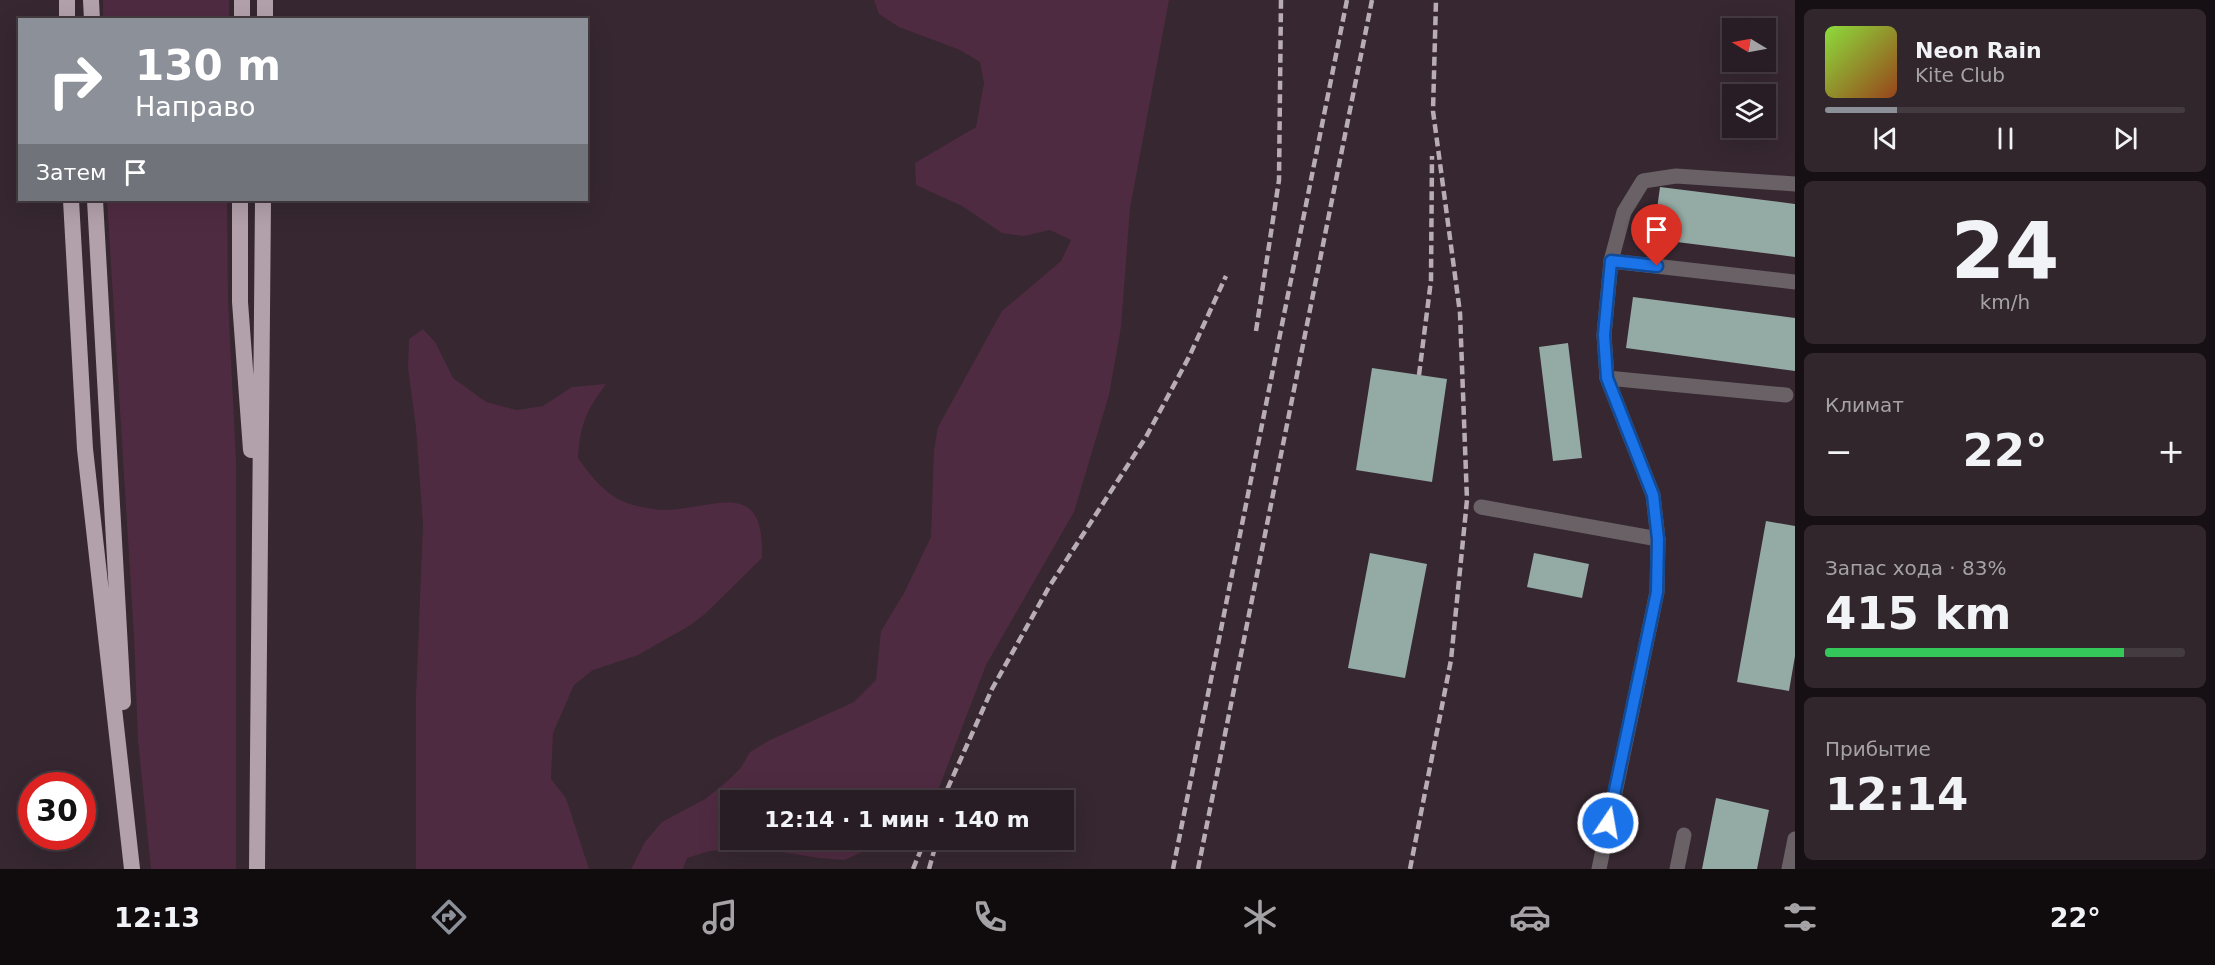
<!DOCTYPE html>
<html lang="ru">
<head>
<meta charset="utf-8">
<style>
	body { margin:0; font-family:"DejaVu Sans",sans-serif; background:#30262c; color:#f1f3f6; height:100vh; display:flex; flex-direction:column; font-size:22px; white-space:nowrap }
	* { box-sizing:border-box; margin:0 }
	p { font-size:20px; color:#a5a2a6 }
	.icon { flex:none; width:33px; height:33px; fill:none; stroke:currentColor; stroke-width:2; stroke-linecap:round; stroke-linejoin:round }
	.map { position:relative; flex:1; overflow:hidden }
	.side { display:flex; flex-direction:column; gap:9px; padding:9px; background:#161014; width:420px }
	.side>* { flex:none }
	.top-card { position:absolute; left:18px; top:18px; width:570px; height:183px; border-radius:0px; box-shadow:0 6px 24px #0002,0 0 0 2px #443b41; background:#8c9099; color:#fff; overflow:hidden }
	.needle { width:39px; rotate:280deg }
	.buttons { position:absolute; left:1722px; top:18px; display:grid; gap:12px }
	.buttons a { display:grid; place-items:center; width:54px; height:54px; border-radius:0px; background:#281d24; box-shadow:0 6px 24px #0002,0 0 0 2px #443b41; font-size:30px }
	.speed { position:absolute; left:18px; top:772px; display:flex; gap:12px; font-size:30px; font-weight:700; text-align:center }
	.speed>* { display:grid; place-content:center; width:78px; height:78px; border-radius:50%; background:#281d24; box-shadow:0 6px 24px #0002,0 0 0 2px #443b41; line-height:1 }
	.speed .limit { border:9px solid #d22; background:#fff; color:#111 }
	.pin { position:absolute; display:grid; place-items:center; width:51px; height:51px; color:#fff; margin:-62px -26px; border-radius:50% 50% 50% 0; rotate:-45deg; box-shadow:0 0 6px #0007 }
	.pin .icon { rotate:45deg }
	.me { position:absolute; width:66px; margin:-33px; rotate:12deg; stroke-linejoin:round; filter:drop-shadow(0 0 4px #0008) }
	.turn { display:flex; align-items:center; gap:21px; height:126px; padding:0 18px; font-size:27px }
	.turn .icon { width:78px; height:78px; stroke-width:2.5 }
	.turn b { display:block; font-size:42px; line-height:51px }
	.then { display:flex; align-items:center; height:57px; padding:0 18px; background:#0003; gap:12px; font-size:22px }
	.big { font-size:45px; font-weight:800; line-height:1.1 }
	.side .card { flex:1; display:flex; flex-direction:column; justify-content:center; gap:9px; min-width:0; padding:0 21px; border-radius:9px; background:#30262c }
	.side .dial { align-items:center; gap:0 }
	.dial b { font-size:78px; line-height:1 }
	.song { display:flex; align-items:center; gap:18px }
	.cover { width:72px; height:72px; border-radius:9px; background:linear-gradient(135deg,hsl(90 70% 55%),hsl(20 70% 35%)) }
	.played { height:6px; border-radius:3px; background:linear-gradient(90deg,#8c9099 20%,#443b41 20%) }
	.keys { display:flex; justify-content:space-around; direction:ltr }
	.heat { display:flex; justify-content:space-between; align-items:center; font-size:33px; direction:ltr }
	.charge { height:9px; border-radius:4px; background:linear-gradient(90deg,#34c759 83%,#443b41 0) }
	.trip { position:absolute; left:720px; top:790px; width:354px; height:60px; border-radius:0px; background:#281d24; box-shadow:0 6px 24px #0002,0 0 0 2px #443b41; font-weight:800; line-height:60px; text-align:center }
	.tabs { display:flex; height:96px; justify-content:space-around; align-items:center; background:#100c0e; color:#a5a2a6 }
	.tabs .icon { width:42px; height:42px }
	.tabs .selected { color:#8c9099 }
	.tabs b { font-size:27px; color:#f1f3f6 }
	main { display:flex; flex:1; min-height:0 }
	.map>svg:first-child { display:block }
	.green { fill:#4f2b41 }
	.building { fill:#94aaa4 }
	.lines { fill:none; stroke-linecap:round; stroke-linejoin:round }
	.service { stroke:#696166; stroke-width:15 }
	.minor { stroke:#696166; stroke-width:15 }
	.trunk { stroke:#b2a0aa; stroke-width:16 }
	.rail { stroke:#b8adb3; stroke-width:4.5; stroke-dasharray:9 4.5; stroke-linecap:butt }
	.route-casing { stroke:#114b97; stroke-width:15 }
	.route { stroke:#1a73e8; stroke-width:10 }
</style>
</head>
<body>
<main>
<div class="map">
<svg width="1795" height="869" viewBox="0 0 1795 869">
	<rect width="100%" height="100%" fill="#362730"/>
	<!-- green -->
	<path class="green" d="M103,0h126v19h-126z
		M874,0h295l-39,208 -9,119 -12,68 -35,117 -88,153 -51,133 -3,3h-202v39h160l-46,20 -25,-2 -67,-11 -42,4 -23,7 -4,11h-52l14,-27 17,-20 43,-23 19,-15 16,-15 10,-17 18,-11 86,-39 22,-22 5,-49 23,-38 27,-56 3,-87 4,-23 64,-116 59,-50 10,-21 -21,-10 -26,6 -22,-3 -40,-27 -46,-21 -1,-22 61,-36 8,-44 -4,-21 -20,-12 -61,-23 -20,-13z
		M107,200h120l1,99 8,162v408h-85l-13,-129 -4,-104z
		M423,329l12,13 18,36 33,24 31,8 26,-4 29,-19 34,-3c-20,27 -26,41 -28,74 15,21 30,40 55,47 10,2 23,5 32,5 52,-2 100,-33 97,48l-57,56 -16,12 -51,29 -45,15 -19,15 -21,48 -2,46 15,19 23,71h-173v-172l7,-172 -7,-97 -8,-60 1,-29z"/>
	<!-- building -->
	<path class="building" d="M1660,187l135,17v53l-142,-18z
		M1633,297l162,21v53l-169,-23z
		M1568,343l14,115 -29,3 -14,-114z
		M1372,368l75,11 -15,103 -76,-12z
		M1766,521l29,5v130l-6,35 -52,-9z
		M1370,553l57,11 -22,114 -57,-10z
		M1534,553l55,11 -7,34 -55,-11z
		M1716,798l53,12 -12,59h-55z"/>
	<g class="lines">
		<!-- service -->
		<path class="service" d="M1795,184l-119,-8 -33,5 -19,31 -13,49 184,21
			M1607,378l179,17
			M1481,507l177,32
			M1677,869l7,-34
			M1789,869l6,-30"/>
		<!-- minor -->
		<path class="minor" d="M1599,869l58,-277 1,-53 -5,-44 -46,-117 -3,-43 7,-74"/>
		<!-- trunk -->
		<path class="trunk" d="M67,0v20
			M91,0l1,20
			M242,20v-20
			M265,20v-20
			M71,200l14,249 47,420
			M95,200l28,502
			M240,200v102l11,148
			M257,869l6,-669"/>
		<!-- rail -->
		<path class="rail" d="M1256,331l23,-151 2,-180
			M1419,375l12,-95 1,-124
			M942,801l50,-112 57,-102 97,-150 43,-80 37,-81
			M913,869l12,-29
			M929,869l8,-29
			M1173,869l174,-869
			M1198,869l174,-869
			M1410,869l41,-209 16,-160 -7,-187 -27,-202 3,-111"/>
	</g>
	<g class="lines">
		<defs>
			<path id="route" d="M1608,823l49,-231 1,-53 -5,-44 -46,-117 -3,-43 7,-74 46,5"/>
		</defs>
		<!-- route casing -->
		<use href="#route" class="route-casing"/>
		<!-- route -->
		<use href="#route" class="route"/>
	</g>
</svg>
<div class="buttons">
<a><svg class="needle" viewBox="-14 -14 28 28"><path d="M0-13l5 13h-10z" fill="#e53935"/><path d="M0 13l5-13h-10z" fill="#a5a2a6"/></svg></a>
<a><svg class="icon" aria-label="layers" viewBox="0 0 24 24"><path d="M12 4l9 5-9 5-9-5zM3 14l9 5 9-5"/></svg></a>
</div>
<div class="speed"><div class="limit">30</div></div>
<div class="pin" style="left:1657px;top:266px;background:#d93025"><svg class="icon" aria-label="arrive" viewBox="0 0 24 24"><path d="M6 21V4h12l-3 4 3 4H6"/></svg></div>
<svg class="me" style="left:1608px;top:823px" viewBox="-20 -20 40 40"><circle r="17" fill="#1a73e8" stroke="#fff" stroke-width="3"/><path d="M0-11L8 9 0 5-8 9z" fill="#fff"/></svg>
<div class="trip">12:14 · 1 мин · 140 m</div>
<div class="top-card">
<div class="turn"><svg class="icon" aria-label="right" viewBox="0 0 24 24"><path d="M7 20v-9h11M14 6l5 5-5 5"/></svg><div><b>130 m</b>Направо</div></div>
<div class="then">Затем<svg class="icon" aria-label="arrive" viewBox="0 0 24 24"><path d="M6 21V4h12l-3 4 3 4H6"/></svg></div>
</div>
</div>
<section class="side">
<div class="card">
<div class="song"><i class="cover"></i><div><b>Neon Rain</b><p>Kite Club</p></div></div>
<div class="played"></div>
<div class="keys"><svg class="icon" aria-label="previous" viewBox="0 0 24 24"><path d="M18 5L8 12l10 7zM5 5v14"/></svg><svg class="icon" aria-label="pause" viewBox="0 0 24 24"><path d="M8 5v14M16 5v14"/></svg><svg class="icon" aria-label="next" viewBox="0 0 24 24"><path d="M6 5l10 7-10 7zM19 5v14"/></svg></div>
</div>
<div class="card dial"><b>24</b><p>km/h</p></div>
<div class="card"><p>Климат</p>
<div class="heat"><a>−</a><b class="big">22°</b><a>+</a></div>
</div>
<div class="card"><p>Запас хода · 83%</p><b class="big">415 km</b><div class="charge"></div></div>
<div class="card"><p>Прибытие</p><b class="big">12:14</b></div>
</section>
</main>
<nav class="tabs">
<b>12:13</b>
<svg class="icon selected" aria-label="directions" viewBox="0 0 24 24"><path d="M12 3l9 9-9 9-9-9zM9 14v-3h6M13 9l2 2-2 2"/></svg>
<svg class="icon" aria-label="music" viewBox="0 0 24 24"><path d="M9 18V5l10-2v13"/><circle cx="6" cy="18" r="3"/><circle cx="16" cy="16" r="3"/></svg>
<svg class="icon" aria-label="phone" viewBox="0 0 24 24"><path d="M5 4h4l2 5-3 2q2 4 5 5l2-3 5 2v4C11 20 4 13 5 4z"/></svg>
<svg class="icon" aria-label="climate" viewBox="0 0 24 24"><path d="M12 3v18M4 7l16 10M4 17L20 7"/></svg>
<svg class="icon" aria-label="car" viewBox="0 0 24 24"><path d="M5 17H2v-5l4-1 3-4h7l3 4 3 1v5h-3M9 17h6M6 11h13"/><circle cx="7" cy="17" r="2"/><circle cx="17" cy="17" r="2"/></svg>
<svg class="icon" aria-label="filters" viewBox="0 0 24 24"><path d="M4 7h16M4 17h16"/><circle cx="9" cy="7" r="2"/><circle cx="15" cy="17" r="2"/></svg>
<b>22°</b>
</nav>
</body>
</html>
